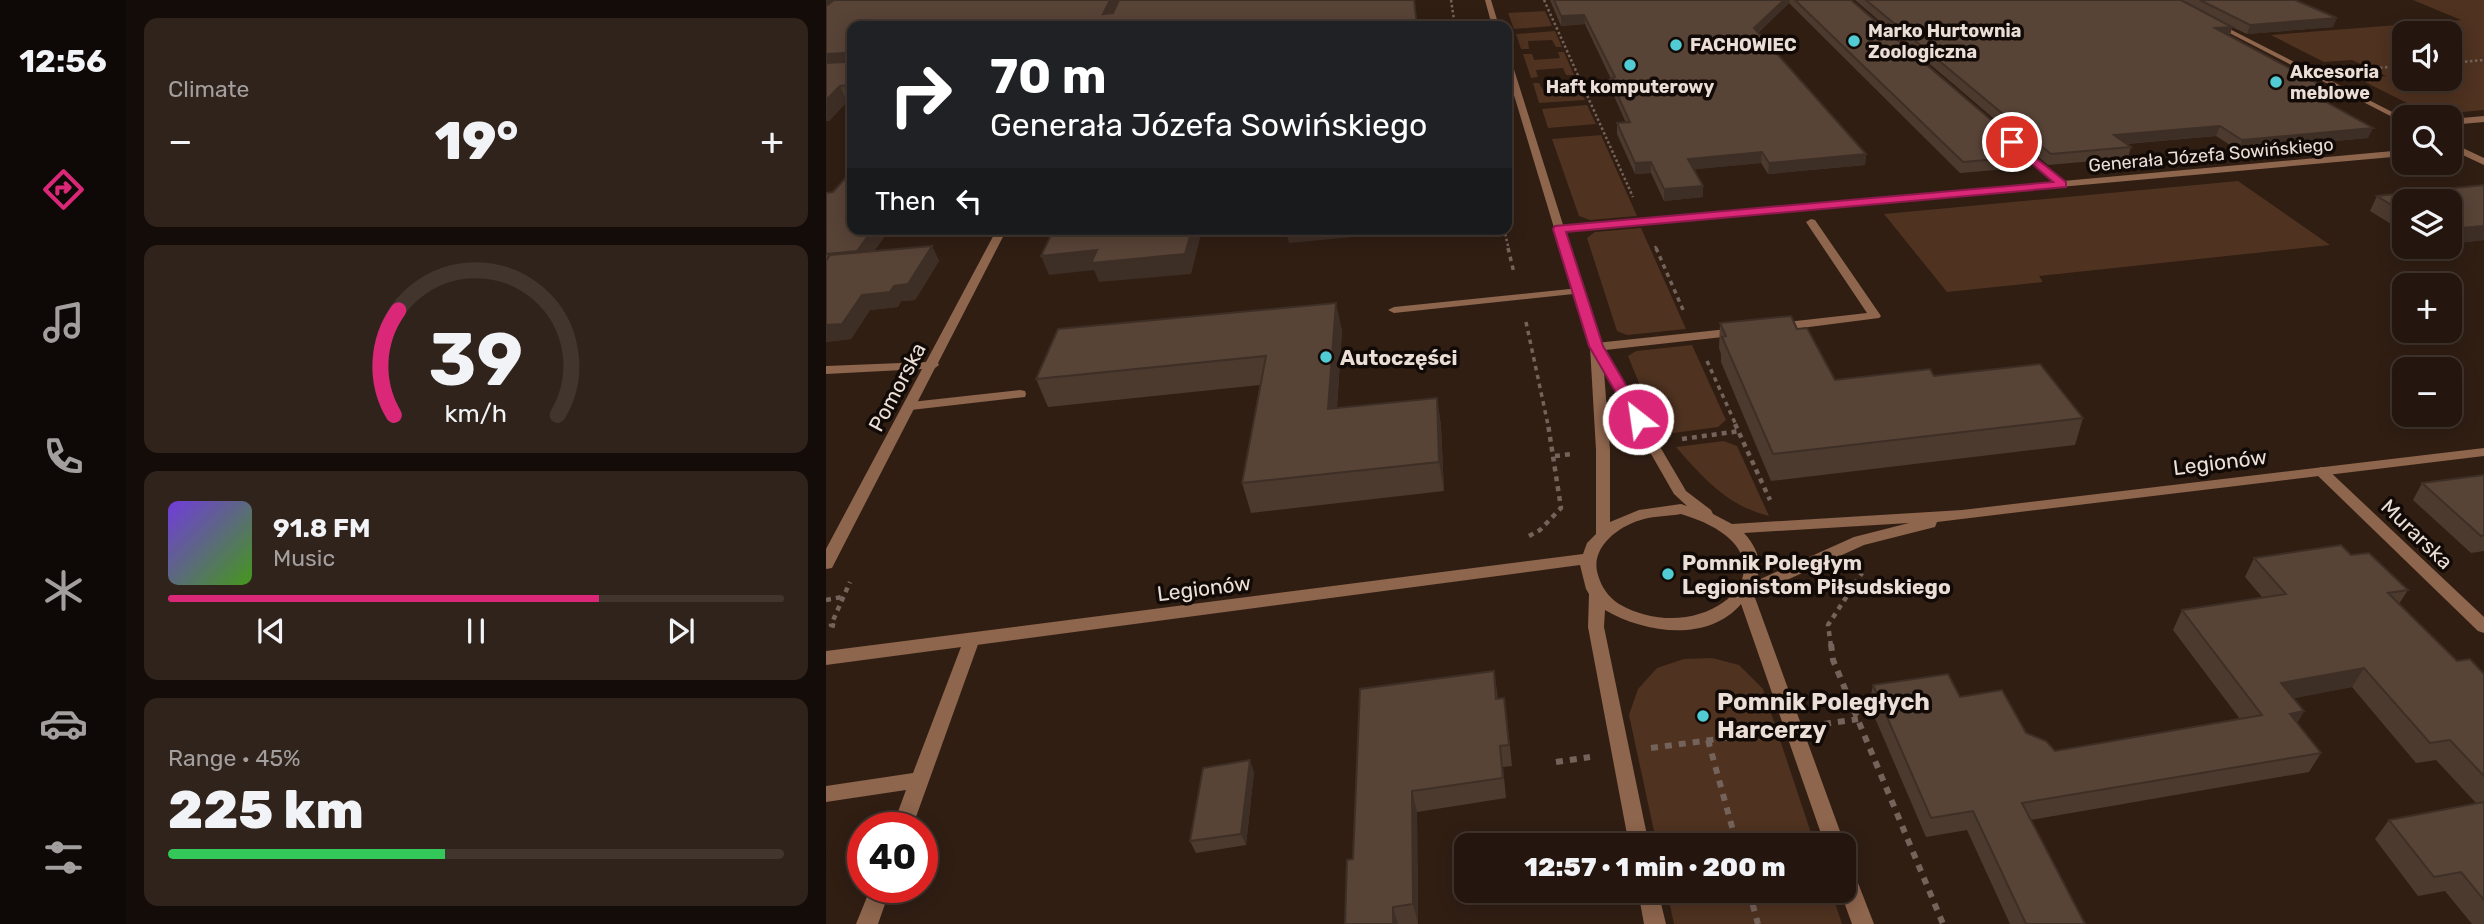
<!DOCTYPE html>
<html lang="en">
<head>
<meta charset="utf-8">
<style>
	body { margin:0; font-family:Rubik,sans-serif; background:#30231c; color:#f1f3f6; height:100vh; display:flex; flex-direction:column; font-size:26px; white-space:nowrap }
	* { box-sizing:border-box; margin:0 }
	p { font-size:23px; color:#a39f9e }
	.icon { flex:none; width:38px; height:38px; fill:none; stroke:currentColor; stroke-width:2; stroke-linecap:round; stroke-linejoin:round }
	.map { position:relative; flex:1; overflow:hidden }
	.details { display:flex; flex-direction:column; gap:18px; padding:18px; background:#140c08; width:700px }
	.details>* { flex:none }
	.banner { position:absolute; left:21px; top:21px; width:665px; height:214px; border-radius:14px; box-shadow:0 4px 18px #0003,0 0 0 2px #41352e; background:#202124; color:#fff; overflow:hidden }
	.buttons { position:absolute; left:1566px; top:21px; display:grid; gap:14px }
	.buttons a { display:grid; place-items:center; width:70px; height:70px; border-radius:14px; background:#24160e; box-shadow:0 4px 18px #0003,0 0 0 2px #41352e; font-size:35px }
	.speed { position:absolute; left:21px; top:812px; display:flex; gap:14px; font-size:35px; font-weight:700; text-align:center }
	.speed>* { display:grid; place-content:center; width:91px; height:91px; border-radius:50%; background:#24160e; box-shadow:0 4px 18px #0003,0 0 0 2px #41352e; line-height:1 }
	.speed .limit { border:10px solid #d22; background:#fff; color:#111 }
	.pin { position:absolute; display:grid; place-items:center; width:60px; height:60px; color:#fff; margin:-30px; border:4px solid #fff; border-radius:50%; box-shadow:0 2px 7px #0007 }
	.me { position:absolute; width:77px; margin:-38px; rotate:330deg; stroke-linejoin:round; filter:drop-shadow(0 0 5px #0008) }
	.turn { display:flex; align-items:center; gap:24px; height:147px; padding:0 28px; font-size:32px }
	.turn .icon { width:91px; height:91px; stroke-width:2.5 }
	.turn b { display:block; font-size:49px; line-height:60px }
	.then { display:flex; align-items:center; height:66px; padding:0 28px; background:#0003; gap:14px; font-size:26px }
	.big { font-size:52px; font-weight:800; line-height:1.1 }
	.details .card { flex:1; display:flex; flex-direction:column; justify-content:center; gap:10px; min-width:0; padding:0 24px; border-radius:14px; background:#30231c }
	.details .dial { align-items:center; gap:0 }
	.dial svg { height:182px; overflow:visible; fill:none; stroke:#41352e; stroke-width:7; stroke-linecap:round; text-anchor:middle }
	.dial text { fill:#f1f3f6; stroke:none }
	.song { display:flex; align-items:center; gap:21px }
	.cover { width:84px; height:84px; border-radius:10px; background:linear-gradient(135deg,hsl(260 70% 55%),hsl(100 70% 35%)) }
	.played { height:7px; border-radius:4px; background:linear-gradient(90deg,#db2777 70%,#41352e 70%) }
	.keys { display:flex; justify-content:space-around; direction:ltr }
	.heat { display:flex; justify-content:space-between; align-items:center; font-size:38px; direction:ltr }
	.charge { height:10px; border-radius:5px; background:linear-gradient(90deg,#34c759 45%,#41352e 0) }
	.trip { position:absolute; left:628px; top:833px; width:402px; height:70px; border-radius:14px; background:#24160e; box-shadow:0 4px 18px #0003,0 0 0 2px #41352e; font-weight:800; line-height:70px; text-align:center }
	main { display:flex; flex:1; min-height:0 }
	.tabs { display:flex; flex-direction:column; width:126px; justify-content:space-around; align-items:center; background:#0e0906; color:#a39f9e }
	.tabs .icon { width:49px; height:49px }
	.tabs .selected { color:#db2777 }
	.tabs b { font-size:32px; color:#f1f3f6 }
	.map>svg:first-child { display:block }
	.green { fill:#4f3220; fill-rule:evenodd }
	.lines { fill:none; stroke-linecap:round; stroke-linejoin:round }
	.path-far3 { stroke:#74635a; stroke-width:2.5; stroke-dasharray:2.5 2.5; stroke-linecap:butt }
	.path-far2 { stroke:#74635a; stroke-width:3.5; stroke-dasharray:4.5 4.5; stroke-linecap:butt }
	.path-far1 { stroke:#74635a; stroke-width:4.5; stroke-dasharray:5 5; stroke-linecap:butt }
	.path { stroke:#74635a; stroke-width:6; stroke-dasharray:7 7; stroke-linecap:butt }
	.service { fill:#8e654d; fill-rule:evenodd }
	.minor { fill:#8e654d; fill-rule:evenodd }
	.tertiary { fill:#8e654d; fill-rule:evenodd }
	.wall { fill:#4c3a2f }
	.shaded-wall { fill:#3e2f26 }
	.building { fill:#584337; stroke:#3e2f26; stroke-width:2 }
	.route { fill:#db2777; stroke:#8e194d; stroke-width:2 }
	.poi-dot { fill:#51ccd4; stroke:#120a06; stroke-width:2.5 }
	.labels { text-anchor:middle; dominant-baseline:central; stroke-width:7; stroke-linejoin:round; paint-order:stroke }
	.far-poi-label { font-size:18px; font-weight:bold; fill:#ebded7; stroke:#120a06; text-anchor:start }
	.far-street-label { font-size:18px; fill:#ebded7; stroke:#120a06 }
	.poi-label { font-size:21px; font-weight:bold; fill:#ebded7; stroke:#120a06; text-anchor:start }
	.street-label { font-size:21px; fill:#ebded7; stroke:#120a06 }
	.near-poi-label { font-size:24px; font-weight:bold; fill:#ebded7; stroke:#120a06; text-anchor:start }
</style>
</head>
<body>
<main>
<nav class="tabs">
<b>12:56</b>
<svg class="icon selected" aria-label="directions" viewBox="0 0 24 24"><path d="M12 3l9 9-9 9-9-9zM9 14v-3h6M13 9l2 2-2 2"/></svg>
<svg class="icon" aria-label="music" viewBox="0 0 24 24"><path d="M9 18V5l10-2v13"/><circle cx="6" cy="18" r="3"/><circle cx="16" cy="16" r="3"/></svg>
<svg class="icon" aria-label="phone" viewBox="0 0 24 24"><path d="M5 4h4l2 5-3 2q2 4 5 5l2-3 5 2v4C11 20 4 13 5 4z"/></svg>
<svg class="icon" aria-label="climate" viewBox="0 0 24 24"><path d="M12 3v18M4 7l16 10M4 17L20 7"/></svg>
<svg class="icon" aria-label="car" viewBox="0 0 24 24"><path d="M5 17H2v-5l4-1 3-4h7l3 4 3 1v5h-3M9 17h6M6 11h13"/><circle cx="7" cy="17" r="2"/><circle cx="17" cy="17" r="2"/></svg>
<svg class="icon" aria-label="filters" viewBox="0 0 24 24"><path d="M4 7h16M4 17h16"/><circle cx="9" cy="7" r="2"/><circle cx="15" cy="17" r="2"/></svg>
</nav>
<section class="details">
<div class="card"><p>Climate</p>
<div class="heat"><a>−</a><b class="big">19°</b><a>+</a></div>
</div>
<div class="card dial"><svg viewBox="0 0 100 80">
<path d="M14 69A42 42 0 1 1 86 69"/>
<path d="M14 69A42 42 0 0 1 16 23" stroke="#db2777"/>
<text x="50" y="56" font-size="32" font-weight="700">39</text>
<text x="50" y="72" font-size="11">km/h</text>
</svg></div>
<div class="card">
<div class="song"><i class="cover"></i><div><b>91.8 FM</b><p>Music</p></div></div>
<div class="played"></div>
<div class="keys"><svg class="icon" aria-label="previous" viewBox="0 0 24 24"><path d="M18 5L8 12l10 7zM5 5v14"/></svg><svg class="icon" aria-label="pause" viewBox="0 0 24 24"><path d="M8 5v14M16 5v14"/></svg><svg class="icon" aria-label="next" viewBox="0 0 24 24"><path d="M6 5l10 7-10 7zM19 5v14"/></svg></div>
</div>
<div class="card"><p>Range · 45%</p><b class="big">225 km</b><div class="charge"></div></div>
</section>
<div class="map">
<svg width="1658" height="924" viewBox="0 0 1658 924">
	<rect width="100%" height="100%" fill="#301e13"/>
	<!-- green -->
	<path class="green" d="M1587,0h71v110l-53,5 -70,-35 25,-4 -34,-16 -28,2 -53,-27 190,-15zM1578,33h46v46h-46z
		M719,11l7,15 -38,3 -6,-16z
		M729,31l7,16h-6l-4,-7 -24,1 1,8h-8l-5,-15z
		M732,52h6l10,23h-8l-3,-7 -27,2 2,7 -7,1 -8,-24h9l2,6 26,-2z
		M750,80l9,20 -46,3 -6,-20h6l4,7 27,-2 -2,-7z
		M761,105l9,19 -48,4 -6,-19z
		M775,135l36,81 -47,4 -11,-4 -27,-77z
		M1412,181l92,64 -291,31 4,6 -96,10 -63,-78z
		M815,228l45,101 -59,6 -10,-4 -30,-93 8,-6z
		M866,345l34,75 -8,7 -52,7 -16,-24 -22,-54 8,-5z
		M898,441l13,5 32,70c-41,-10 -66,-38 -93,-69z
		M886,658l27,7 24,24 52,156h-158l-28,-130 9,-26 19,-21 27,-9z
		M841,891h164l11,33h-168z"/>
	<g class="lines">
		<!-- path-far3 -->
		<path class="path-far3" d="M625,0l4,26
			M718,0l89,197
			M1624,63l34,-3
			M1534,69l44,-3
			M678,229l5,21
			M829,246l2,4"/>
		<!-- path-far2 -->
		<path class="path-far2" d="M682,248l6,25
			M830,248l28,64
			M700,322l22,103
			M881,361l29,64"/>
		<!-- path-far1 -->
		<path class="path-far1" d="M909,424l35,76
			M856,439l58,-8
			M729,456l17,-2
			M703,536l11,-6 21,-22 -13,-84
			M0,600l16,-3
			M9,626l-4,-1 19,-43
			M1005,646l-3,-21 34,-52"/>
		<!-- path -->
		<path class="path" d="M1005,644l2,16 110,264
			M998,724l34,-5
			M882,740l29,105
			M825,748l112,-15
			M730,762l34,-5
			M923,891l9,33"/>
		<!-- service -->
		<path class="service" d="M985,219l4,1 66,96 -2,2 -101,13 -6,-4 6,-4 89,-10 -61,-91z
			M753,288l6,3 -2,2 -189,20 -6,-3 6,-3z
			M911,328l6,4 -2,3 -145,16 -6,-4 6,-4z
			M194,390l5,1 1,3 -1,3 -114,13 -7,-4 7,-4z
			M146,633l6,2 2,4 -68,189h-20l14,-38 -80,12v-16l87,-13 51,-134 2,-4z
			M45,887h20l-13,37h-22z"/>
		<!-- minor -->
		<path class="minor" d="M1390,22l188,96v5l-190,-98z
			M1658,116v6l-34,3v-6z
			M1624,142l34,16v7l-34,-16z
			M1189,145h6l42,36 341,-31v6l-845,76 -5,-3 5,-3 494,-44 -38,-33z
			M171,229h10l-69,134 1,2 -4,3 -101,196 -2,4 -6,1v-20l96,-180 -96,5v-8l100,-4z
			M1495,467l5,1 158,149v16l-6,-2 -162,-157 -2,-3z"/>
		<!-- tertiary -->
		<path class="tertiary" d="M659,0h6l8,26h-7z
			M681,58l4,2 91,288 84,143 25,19 2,4 19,10 230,-14 522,-62v8l-547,66 -2,5 -71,18 -110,50 91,250 -1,1 -19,-1 -84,-241c-33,39 -97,29 -136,6l-1,17 45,218h-20l-41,-218 1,-33 -3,-5 -6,-24 -754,100v-14l757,-97 4,-11 9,-9v-84l-6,-103 -83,-275zM778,372l70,122 13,12 -6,-2 -42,6 -29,12v-72zM855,514c133,40 28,141 -62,90 -11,-7 -18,-18 -21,-29 -9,-28 22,-50 46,-56 11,-3 25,-3 37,-5zM1083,523l-55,14 -98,44c7,-18 1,-34 -12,-48z
			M1018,863l7,2 23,59h-22l-12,-33h4z
			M812,891h20l8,33h-22z"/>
	</g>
	<!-- wall -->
	<path class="wall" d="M0,0l591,26h-565v75l-5,1 -18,19z
		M724,0h301l182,156 -2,11 -71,6 -171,-170 -31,30 108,121 -1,11 -97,9 -7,-11 -67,6 9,17v11l-39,4 -13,-28 -16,1 -18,-40v-11h9l-15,-34v-10l-26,-55 -24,2z
		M1029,0h440l38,27 -86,7 -15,-7 -3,9 101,54 -4,11h-3l45,37 -130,12 -22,-14 -89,8 4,3 -3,11 -80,7z
		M1658,185v55l-34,4v-43h-46v31l-34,-21 7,-15z
		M0,193l64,36 -16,22 58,-5 7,15 -24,39 -14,1 -3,6 -28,3 -19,29 -25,3z
		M894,323l77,6 38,51 99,-4 149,42 -8,27 -304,36 -50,-119v-8l-2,-6z
		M516,330l-5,78 100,-10 4,28 3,65 -193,22 -9,-30 18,-98 -212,22 -12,-28z
		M1658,475v76l-13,2 -58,-53 9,-17z
		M1525,555l57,35 -9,14 58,57 27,13v250h-12l-27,-33 -27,5 -43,-57 14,-19 87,-17 -40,-43 -20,3 -64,-76 -59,11 11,13 -7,12 24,30 -12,19 -279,48 55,104h-75l-43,-94 -41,7 -57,-133 4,-19 87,12 66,36 29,18 185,-32 -67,-89 9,-20 80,-13 -17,-20 9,-19z
		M668,671l4,28 9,19 5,48 -9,1 3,31 -89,14 1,112h-73l8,-65z
		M428,772l-8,73 -50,8 -6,-12z"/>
	<!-- shaded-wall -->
	<path class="shaded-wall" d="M0,0h18l-18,14z
		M284,0h10l-12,26 -5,-12z
		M958,0h6l-1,3 -36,34 1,-9z
		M758,15l1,9 -24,2v-10z
		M1511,18l-4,9 -86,7 3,-9z
		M1406,27l-2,9 -15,-8z
		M19,53l7,15 -26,2v-16z
		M14,86l7,16 -18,19h-3v-21z
		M1504,90l-4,11 -22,1 4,-10z
		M1394,126l-4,10 -105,9 3,-10z
		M1547,128l-5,10 -130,12 4,-10z
		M936,152l-1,11 -73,7v-11z
		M1040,154l-1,11 -97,9 1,-11z
		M825,162v11l-16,1v-11z
		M877,186v11l-39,4v-12z
		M1658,226v14l-34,4v-15z
		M47,229h17l-26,36 -7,-14z
		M366,229h23l-13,1 -11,44 -92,8 -5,-12 -45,5 -8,-19z
		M459,229h101v5l-97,9z
		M106,246l7,15 -24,39 -14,1 -3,6 -28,3 -19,29 -25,3v-17l36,-30 32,-9z
		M510,303l6,27 -7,107 -7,-28z
		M611,398l4,28 3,65 -5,-29z
		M1538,668l-12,19 -82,16 11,-20z
		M1478,711l-11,20 -3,-17z
		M424,760l4,12 -8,73 -5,-11z
		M586,791l5,21 1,112 -5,-20z
		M567,907l5,17h-5z"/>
	<!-- building -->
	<path class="building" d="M8,0h276l-7,14 10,-1 6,-13h295l3,26h-565v59l-12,1 -14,14v-37l19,-1 3,-2 -3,-7 -19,1v-48z
		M728,0h230l-30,28 112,126 -97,9 -7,-11 -74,7 15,27 -39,3 -13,-27 -16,1 -18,-40 13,-1 -20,-43 5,-2 -31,-62 -23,1z
		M969,0h56l182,156 -70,6z
		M1040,0h315l51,27 -17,1 115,62 -22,2 65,36 -131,12 -22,-14 -106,9 17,12 -80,7z
		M1374,0h95l42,18 -87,7z
		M26,173v56h21l-16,22 -31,3v-61l7,-1 16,-18z
		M1658,185v41l-34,3v-28h-46v12l-27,-17z
		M228,229h138l-7,25 -94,9 6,-13 -56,6z
		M106,246l-24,38 -14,2 -4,6 -28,3 -20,29 -16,1v-64l4,-6z
		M510,303l-8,106 109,-11 2,64 -197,21 24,-127 -230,23 22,-50z
		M965,316l6,13 10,-1 28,52 95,-11 4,7 106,-12 43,54 -310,36 -51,-117 4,-1 -6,-13z
		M1658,475v60l-3,1 -59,-53z
		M1515,545l10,10 18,-2 39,37 -20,3 69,68 13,-2 14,15v102l-34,-36 -20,3 -66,-75 -83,15 23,28 -14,3 31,39 -299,50 63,121h-59l-53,-113 -42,7 -58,-133 75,-11 12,23 42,-7 24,43 20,8 9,10 207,-36 -80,-105 104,-16 -32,-36z
		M668,671l2,28 8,-1 5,47 -9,1 3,32 -91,13 1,113 -20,3v17h-48l2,-64 6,-1 7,-170z
		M424,760l-9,74 -51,7 13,-73z
		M1658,802v98l-23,-28 -27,5 -45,-57z"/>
	<!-- route -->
	<path class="route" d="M1186,139l54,43v5l-500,45 37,114 43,73 -2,3h-11l-44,-76 -36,-117 2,-3 498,-44 -44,-38 -2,-2z"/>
	<!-- markers -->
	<g class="poi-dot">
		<circle cx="1028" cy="41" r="7"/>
		<circle cx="850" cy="45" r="7"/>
		<circle cx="804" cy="65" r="7"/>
		<circle cx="1450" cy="82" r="7"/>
		<circle cx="500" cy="357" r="7"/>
		<circle cx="842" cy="574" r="7"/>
		<circle cx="877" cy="716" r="7"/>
	</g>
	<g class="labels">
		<!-- far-poi labels -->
		<g class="far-poi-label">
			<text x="1042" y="31">Marko Hurtownia<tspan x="1042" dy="21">Zoologiczna</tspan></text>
			<text x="864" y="45">FACHOWIEC</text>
			<text x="1464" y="72">Akcesoria<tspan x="1464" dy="21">meblowe</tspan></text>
			<text x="804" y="87" text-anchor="middle">Haft komputerowy</text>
		</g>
		<!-- far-street labels -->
		<g class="far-street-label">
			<text transform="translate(1385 155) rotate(-5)">Generała Józefa Sowińskiego</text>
		</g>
		<!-- poi labels -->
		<g class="poi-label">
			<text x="514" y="357">Autoczęści</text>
			<text x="856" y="562">Pomnik Poległym<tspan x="856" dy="24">Legionistom Piłsudskiego</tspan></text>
		</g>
		<!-- street labels -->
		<g class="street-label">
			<text transform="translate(71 387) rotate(-62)">Pomorska</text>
			<text transform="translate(1394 462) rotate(-7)">Legionów</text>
			<text transform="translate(1591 534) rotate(44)">Murarska</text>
			<text transform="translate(378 588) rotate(-7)">Legionów</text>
		</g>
		<!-- near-poi labels -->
		<g class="near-poi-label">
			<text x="891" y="702">Pomnik Poległych<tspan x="891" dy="28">Harcerzy</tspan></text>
		</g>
	</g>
</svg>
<div class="buttons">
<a><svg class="icon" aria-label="sound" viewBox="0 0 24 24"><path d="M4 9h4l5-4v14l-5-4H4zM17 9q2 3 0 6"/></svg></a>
<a><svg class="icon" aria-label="search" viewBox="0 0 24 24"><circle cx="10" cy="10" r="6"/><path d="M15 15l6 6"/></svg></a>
<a><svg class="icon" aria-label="layers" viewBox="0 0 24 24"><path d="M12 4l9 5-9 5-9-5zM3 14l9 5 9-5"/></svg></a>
<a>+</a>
<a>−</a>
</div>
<div class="speed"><div class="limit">40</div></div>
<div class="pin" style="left:1186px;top:142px;background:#d93025"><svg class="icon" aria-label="arrive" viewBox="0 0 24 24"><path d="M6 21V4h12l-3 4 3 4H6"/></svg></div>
<svg class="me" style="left:812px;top:419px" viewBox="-20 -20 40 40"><circle r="17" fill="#db2777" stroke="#fff" stroke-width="3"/><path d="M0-11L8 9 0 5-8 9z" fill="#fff"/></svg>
<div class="trip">12:57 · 1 min · 200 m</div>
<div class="banner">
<div class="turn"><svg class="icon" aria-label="right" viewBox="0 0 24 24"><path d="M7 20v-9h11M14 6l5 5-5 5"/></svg><div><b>70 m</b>Generała Józefa Sowińskiego</div></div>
<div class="then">Then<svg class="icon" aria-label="left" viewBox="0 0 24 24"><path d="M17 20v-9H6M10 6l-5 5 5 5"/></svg></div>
</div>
</div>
</main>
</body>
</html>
